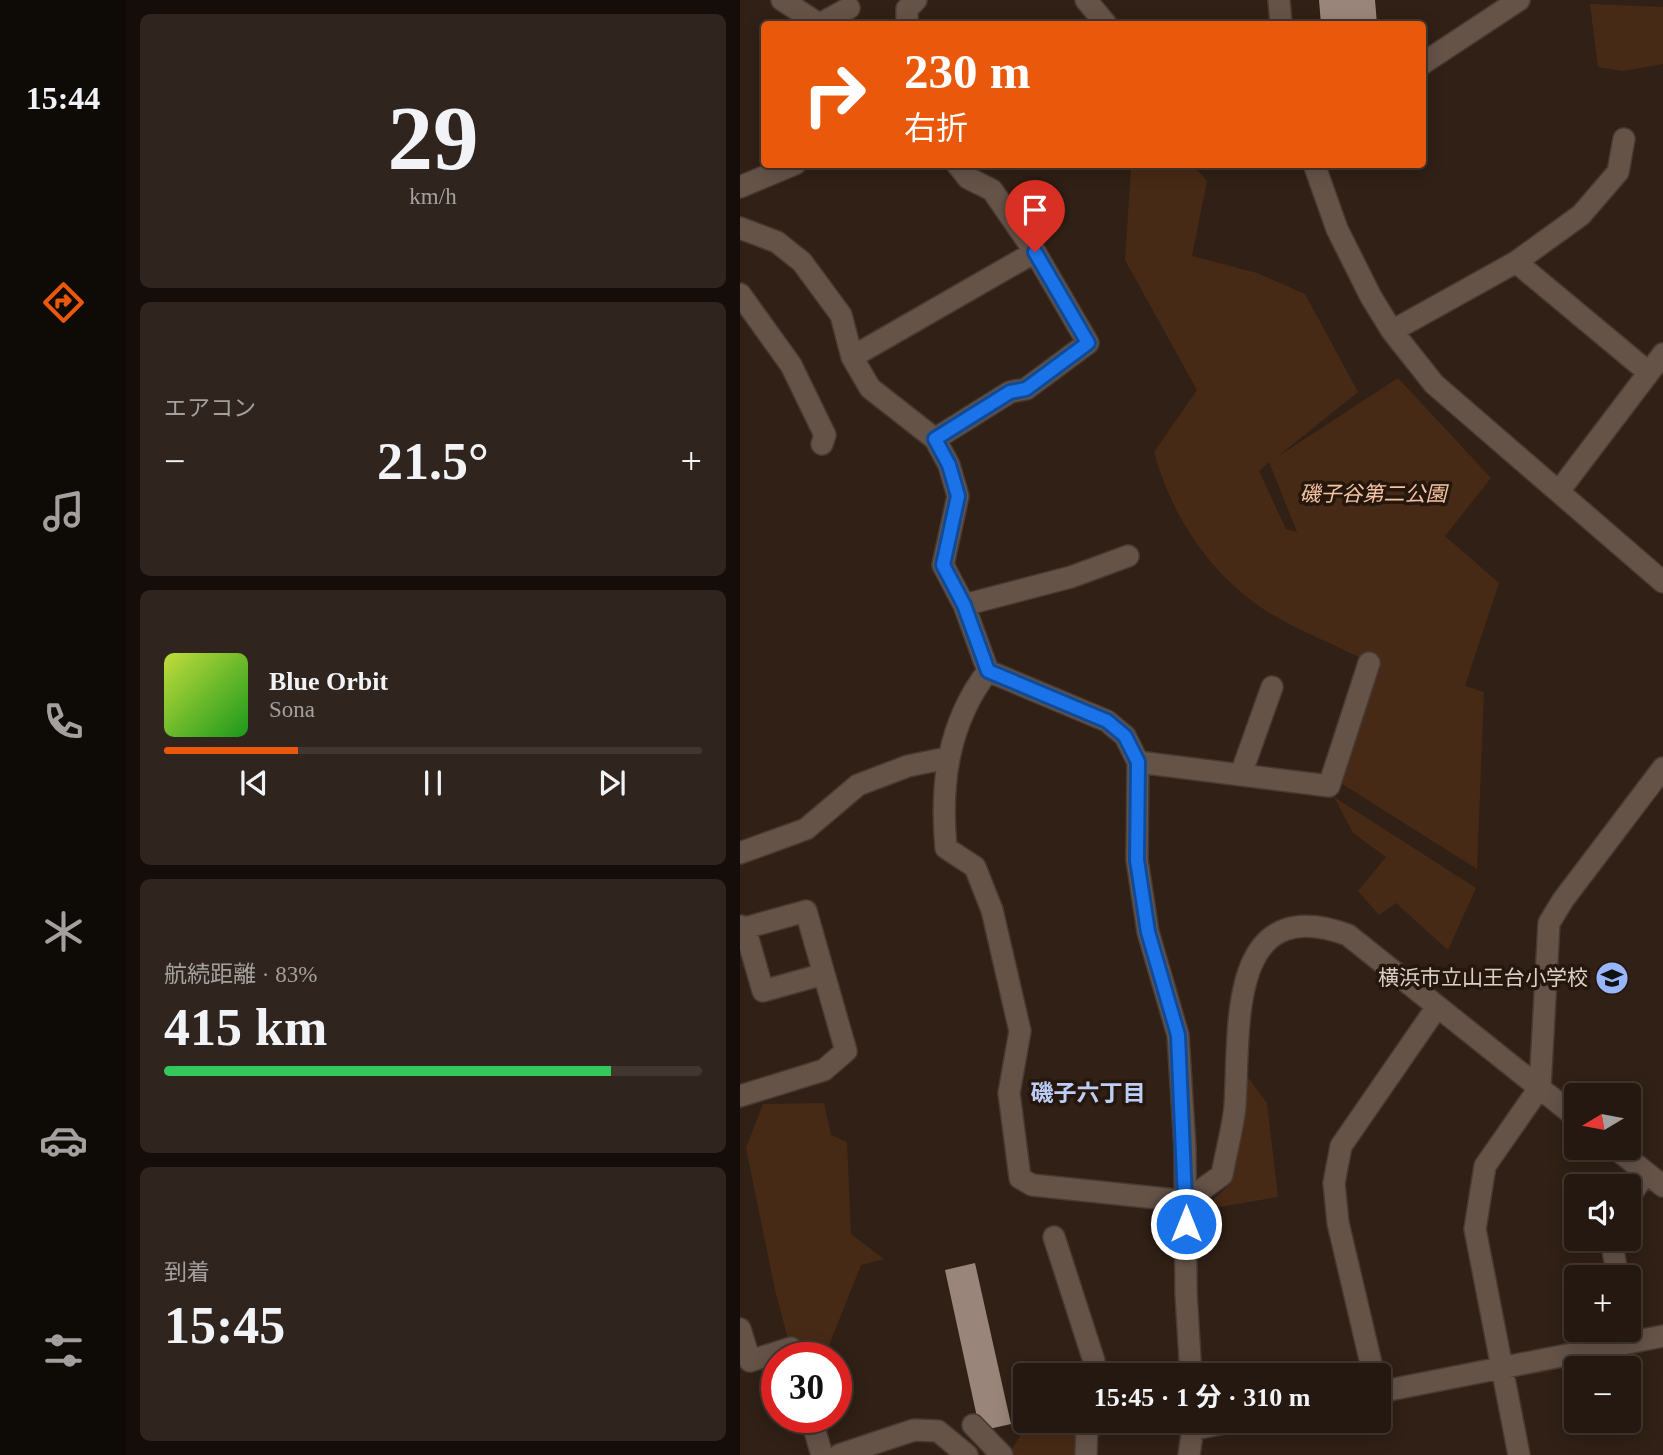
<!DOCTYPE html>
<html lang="ja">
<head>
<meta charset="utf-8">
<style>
	body { margin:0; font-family:"Times New Roman","Noto Sans JP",serif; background:#30251e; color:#f1f3f6; height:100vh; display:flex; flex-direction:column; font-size:26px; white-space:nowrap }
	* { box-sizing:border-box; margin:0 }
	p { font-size:23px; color:#a3a09f }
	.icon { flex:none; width:38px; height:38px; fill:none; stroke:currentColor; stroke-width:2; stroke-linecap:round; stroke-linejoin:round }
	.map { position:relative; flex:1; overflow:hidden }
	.panel { display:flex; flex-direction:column; gap:14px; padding:14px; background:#140d09; width:614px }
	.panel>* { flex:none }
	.banner { position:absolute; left:21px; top:21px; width:665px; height:147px; border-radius:7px; box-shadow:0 4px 18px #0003,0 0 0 2px #413730; background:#ea580c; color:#fff; overflow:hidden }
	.needle { width:46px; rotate:260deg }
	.fabs { position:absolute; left:824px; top:1083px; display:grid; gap:14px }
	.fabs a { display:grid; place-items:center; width:77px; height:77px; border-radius:7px; background:#241810; box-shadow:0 4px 18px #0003,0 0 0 2px #413730; font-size:35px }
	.speed { position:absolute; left:21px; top:1342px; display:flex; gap:14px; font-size:35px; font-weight:700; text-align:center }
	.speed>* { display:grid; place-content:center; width:91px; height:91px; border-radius:50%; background:#241810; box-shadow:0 4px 18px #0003,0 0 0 2px #413730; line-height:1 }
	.speed .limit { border:10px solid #d22; background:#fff; color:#111 }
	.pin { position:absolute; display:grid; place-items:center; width:60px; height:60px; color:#fff; margin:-72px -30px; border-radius:50% 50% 50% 0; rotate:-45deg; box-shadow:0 0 7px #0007 }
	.pin .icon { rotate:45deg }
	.me { position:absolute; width:77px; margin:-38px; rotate:0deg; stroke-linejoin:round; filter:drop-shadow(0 0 5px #0008) }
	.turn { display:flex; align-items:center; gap:24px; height:147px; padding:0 28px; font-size:32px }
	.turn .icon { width:91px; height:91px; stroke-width:2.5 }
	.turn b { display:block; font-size:49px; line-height:60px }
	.big { font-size:52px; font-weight:700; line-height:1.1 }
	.panel .card { flex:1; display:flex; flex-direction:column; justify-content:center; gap:10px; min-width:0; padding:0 24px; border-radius:10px; background:#30251e }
	.panel .dial { align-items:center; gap:0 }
	.dial b { font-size:91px; line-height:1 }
	.song { display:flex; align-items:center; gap:21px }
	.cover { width:84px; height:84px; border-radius:10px; background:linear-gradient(135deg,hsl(70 70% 55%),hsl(120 70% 35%)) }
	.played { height:7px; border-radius:4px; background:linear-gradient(90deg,#ea580c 25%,#413730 25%) }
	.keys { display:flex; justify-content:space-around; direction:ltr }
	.heat { display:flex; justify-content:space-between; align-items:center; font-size:38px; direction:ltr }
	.charge { height:10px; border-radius:5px; background:linear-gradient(90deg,#34c759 83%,#413730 0) }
	.trip { position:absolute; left:273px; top:1363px; width:378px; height:70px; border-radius:7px; background:#241810; box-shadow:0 4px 18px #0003,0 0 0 2px #413730; font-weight:700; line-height:70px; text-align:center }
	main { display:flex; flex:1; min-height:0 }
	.menu { display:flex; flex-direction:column; width:126px; justify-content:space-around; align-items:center; background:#0e0a06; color:#a3a09f }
	.menu .icon { width:49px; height:49px }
	.menu .on { color:#ea580c }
	.menu b { font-size:32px; color:#f1f3f6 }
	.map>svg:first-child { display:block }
	.green { fill:#472a15; fill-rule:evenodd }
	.building { fill:#998579 }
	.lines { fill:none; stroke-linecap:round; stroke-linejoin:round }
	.minor-casing { stroke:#463a33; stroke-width:24 }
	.minor { stroke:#655348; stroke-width:21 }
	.route-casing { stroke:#114b97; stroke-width:18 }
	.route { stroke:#1a73e8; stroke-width:12 }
	.labels { text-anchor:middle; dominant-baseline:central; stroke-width:7; stroke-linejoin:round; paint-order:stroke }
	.park-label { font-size:21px; font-style:italic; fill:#f4c3a3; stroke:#26170d }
	.poi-label { font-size:21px; fill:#dbd1ca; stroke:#26170d; text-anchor:end }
	.neighbourhood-label { font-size:23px; font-weight:bold; fill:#bccef7; stroke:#26170d }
</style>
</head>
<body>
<main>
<nav class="menu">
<b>15:44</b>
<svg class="icon on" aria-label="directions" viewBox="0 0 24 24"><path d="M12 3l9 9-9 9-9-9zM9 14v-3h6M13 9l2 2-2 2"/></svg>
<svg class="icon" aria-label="music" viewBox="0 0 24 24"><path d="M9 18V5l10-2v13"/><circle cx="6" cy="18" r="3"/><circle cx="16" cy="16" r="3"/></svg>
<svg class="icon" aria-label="phone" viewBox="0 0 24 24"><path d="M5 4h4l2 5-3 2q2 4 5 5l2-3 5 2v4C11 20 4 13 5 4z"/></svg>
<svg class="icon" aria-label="climate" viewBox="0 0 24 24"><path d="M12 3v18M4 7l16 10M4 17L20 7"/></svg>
<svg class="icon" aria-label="car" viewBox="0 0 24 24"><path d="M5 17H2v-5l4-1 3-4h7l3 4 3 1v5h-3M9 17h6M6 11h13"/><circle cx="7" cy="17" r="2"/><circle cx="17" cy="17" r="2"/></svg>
<svg class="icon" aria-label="filters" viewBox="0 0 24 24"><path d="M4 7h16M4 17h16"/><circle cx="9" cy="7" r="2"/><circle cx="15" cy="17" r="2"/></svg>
</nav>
<section class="panel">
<div class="card dial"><b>29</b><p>km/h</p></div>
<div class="card"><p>エアコン</p>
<div class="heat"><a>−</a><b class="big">21.5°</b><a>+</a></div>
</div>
<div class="card">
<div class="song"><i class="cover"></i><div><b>Blue Orbit</b><p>Sona</p></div></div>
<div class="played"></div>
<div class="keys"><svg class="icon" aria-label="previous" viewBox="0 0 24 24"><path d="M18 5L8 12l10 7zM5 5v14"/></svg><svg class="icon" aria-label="pause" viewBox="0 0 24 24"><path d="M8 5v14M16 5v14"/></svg><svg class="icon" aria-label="next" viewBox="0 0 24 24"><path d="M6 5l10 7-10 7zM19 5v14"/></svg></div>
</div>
<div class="card"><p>航続距離 · 83%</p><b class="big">415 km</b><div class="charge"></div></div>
<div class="card"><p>到着</p><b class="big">15:45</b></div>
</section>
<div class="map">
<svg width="923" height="1455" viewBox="0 0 923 1455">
	<rect width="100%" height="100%" fill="#302016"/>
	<!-- green -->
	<path class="green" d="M850,4l73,3v57l-40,7 -25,-4z
		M389,165h64l14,16 -15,75 65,17 48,21 53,98 -81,65 121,-79 93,100 -46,58 54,47 -34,103 19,6 -7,177 -138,-87 26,-122c-33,-17 -76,-33 -106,-54 -53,-38 -88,-92 -105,-154l43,-62 -72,-130 6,-91zM529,462l28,70h-1l-10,-3 -27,-58z
		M594,797l142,91 -28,62 -52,-47 -17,12 -21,-24 28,-34 -33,-24z
		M507,1076l20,27 11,94 -76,13 27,-25 14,-51z
		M84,1103l7,32 16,7 4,92 33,25 -23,6 -37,93h-31l-18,-68 -29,-142 17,-44z
		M288,1421h53v34h-68l-2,-3z"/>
	<!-- building -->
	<path class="building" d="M579,0h56l2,24h-56z
		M235,1263l36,161 -31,7 -35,-161z"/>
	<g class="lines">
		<defs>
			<path id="minor" d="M42,0l37,24
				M346,0l20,24
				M539,0l2,24
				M80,24l29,-16
				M167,24v-15l9,-9
				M682,64l97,-64
				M574,164l23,65 34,68 21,34 42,53 229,198
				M0,187l55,-23
				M0,228l37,14 25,20 39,53 11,42 18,31 65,51 14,26 9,31 -15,69 21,40 24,66c-40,52 -48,113 -42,177l29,19 17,43 28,121 -11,62 11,85 12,7 154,16 36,-26c4,-23 11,-47 13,-69 5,-76 -9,-216 113,-171l228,182
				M776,262l132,110
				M0,294l51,71 34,70 -3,9
				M652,331l124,-69 65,-47 37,-43 6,-33
				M112,357l183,-105
				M195,439l75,-47 16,-3 62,-46 -53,-91 -43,-62 -24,-12 -11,-14
				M819,491l104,-137
				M224,605l107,-28 57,-21
				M248,671l119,50 18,15 13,26 191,24 40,-123
				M398,762l-1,98 11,72 30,103 7,113 1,145 5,83
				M501,774l31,-87
				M0,853l66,-24 52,-44 50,-19 39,-8
				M0,926l5,2 61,-17 40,140 -22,19 -84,26
				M5,928l18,63 61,-17
				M875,1148l48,38
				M889,1197l17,-24
				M314,1237l40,124 -2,15
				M871,1239l7,39
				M0,1329l10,32 41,-13 3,10
				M634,1376l-36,-153 -4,-40 7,-37 96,-139
				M639,1392l284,-56
				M71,1418l11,37
				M233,1425l29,30
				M455,1429l39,-8
				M99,1455l75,-25 24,1 29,24
				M346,1455l1,-34
				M449,1455l5,-34
				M779,1455l-44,-226 10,-63 55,-79 9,-164 14,-23 100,-132"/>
		</defs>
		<!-- minor casing -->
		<use href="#minor" class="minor-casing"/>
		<!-- minor -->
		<use href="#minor" class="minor"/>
	</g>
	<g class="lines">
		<defs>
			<path id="route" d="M295,252l53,91 -62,46 -16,3 -75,47 14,26 9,31 -15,69 21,40 24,66 119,50 18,15 13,26 -1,98 11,72 30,103 8,189"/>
		</defs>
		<!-- route casing -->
		<use href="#route" class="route-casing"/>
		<!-- route -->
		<use href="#route" class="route"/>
	</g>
	<!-- icons -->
	<defs>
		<symbol id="school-disc" viewBox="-11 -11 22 22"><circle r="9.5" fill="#97b6fd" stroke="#26170d"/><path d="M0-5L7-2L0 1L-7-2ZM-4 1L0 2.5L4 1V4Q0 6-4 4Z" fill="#111"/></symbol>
	</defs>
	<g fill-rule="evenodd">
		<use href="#school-disc" x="853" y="959" width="38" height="38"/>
	</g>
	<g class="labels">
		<!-- park labels -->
		<g class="park-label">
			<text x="633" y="494">磯子谷第二公園</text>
		</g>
		<!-- poi labels -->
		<g class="poi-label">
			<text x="848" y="978">横浜市立山王台小学校</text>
		</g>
		<!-- neighbourhood labels -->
		<g class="neighbourhood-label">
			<text x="348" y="1093">磯子六丁目</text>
		</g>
	</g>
</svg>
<div class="fabs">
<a><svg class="needle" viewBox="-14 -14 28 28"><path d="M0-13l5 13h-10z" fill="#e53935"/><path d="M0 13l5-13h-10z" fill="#a3a09f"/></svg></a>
<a><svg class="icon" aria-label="sound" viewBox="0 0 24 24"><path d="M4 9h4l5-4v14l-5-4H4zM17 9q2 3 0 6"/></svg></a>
<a>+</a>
<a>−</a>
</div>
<div class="speed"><div class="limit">30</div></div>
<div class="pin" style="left:295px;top:252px;background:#d93025"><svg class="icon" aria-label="arrive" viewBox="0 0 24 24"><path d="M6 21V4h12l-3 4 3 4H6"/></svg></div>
<svg class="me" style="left:446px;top:1224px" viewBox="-20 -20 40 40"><circle r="17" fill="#1a73e8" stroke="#fff" stroke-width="3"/><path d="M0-11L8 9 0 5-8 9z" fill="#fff"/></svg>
<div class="trip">15:45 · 1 分 · 310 m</div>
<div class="banner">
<div class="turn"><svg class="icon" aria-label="right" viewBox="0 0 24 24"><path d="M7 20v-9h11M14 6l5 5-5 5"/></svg><div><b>230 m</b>右折</div></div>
</div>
</div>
</main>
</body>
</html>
